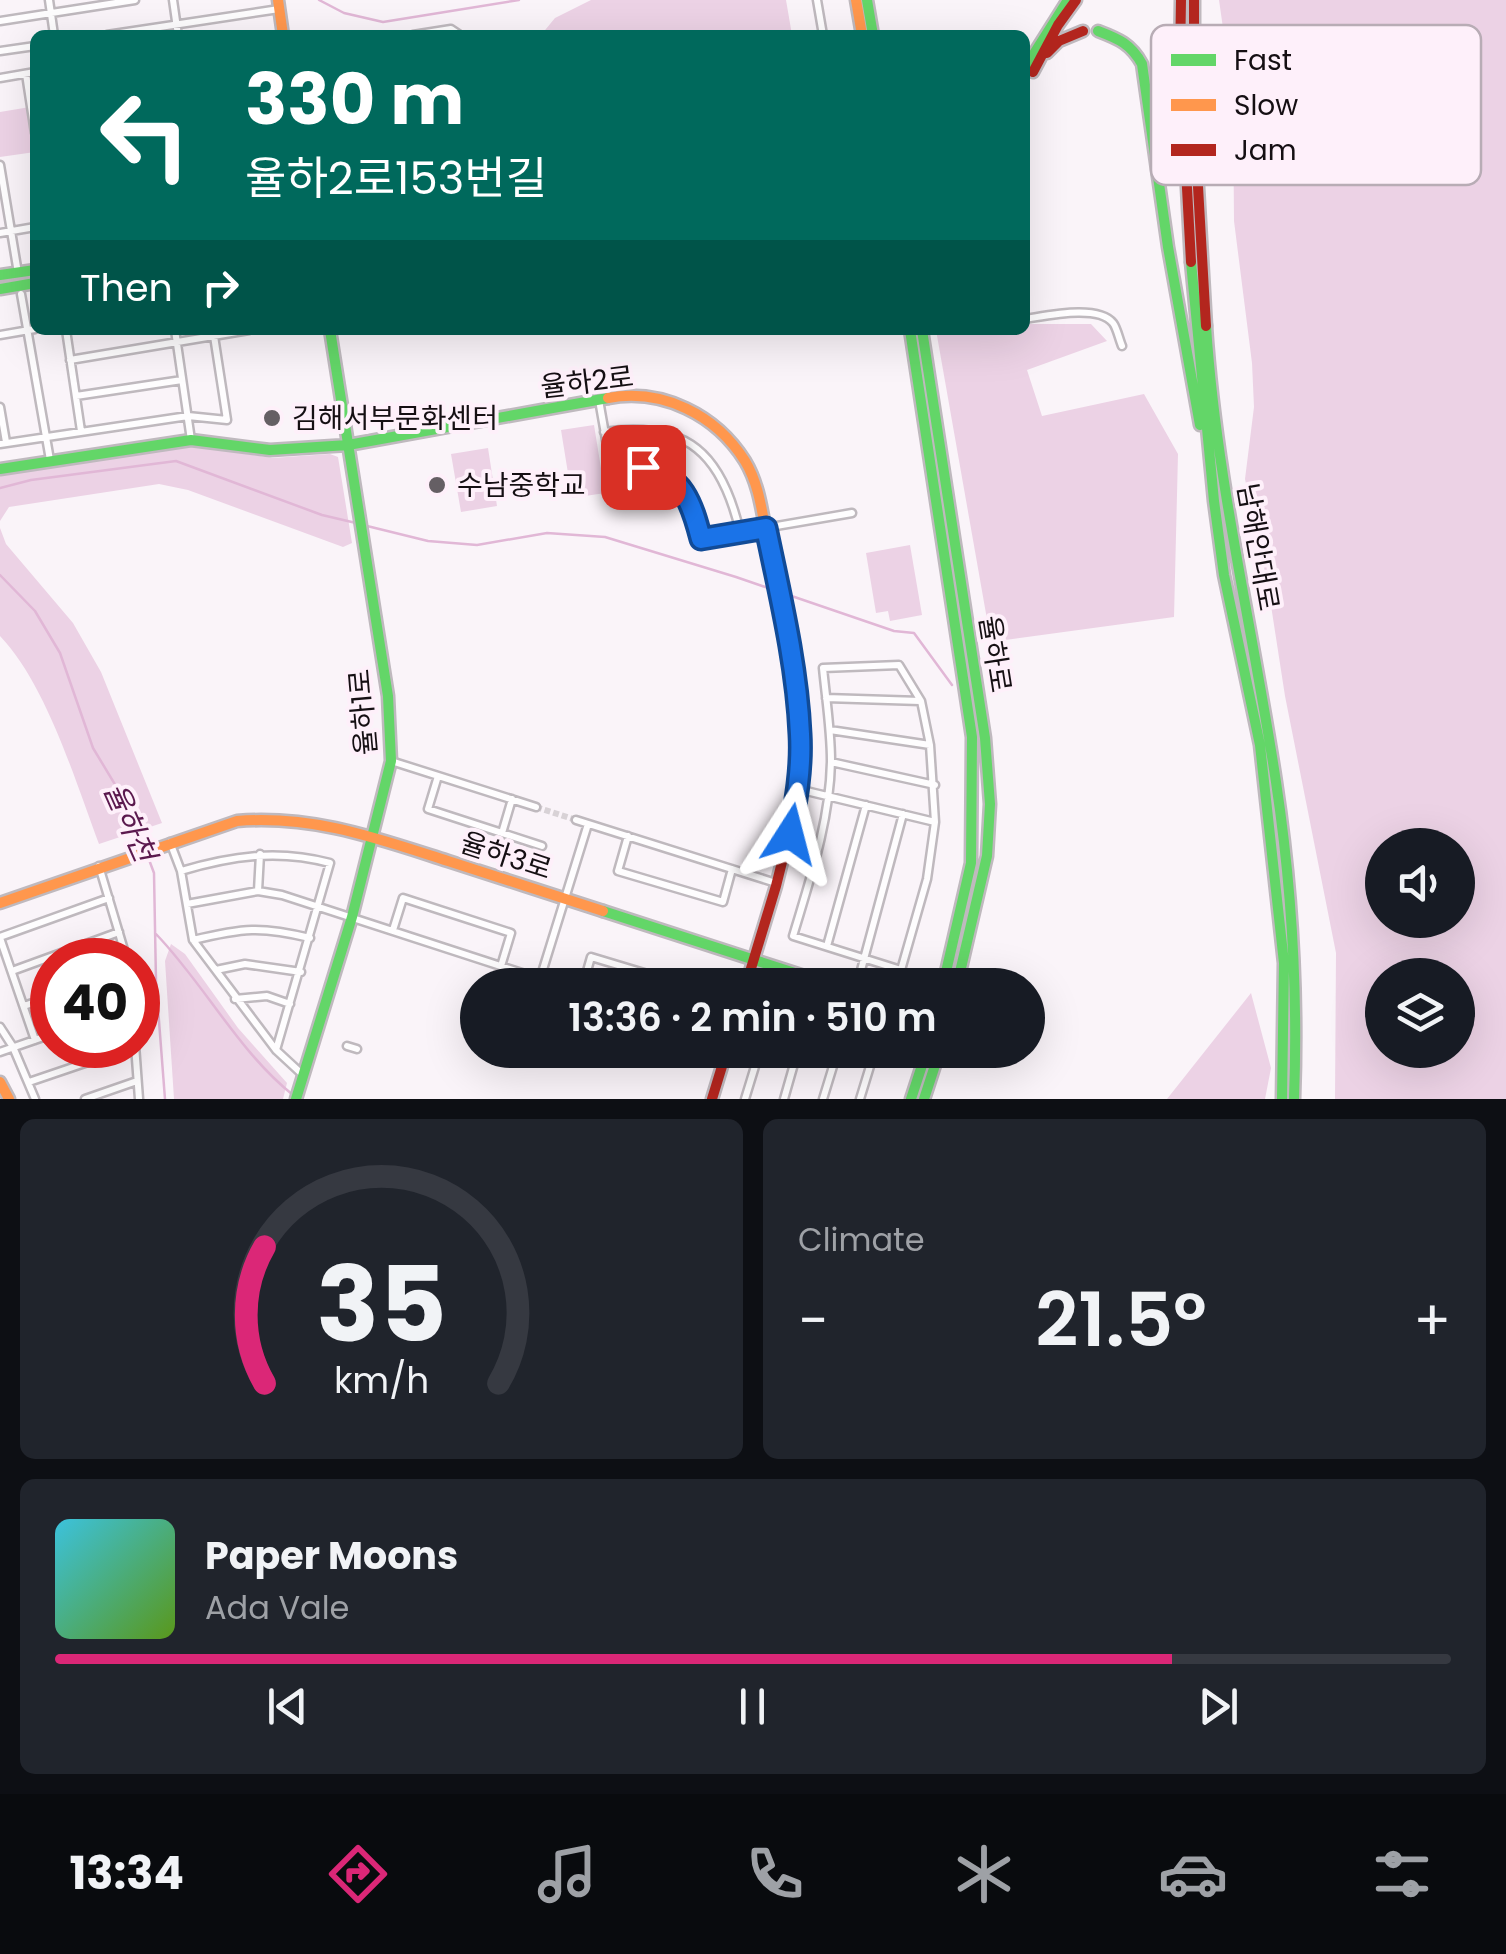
<!DOCTYPE html>
<html lang="en">
<head>
<meta charset="utf-8">
<style>
	body { margin:0; font-family:Poppins,"Noto Sans KR",sans-serif; background:#20242c; color:#f1f3f6; height:100vh; display:flex; flex-direction:column; font-size:38px; white-space:nowrap }
	* { box-sizing:border-box; margin:0 }
	p { font-size:32px; color:#9ea1a6 }
	.icon { flex:none; width:55px; height:55px; fill:none; stroke:currentColor; stroke-width:2; stroke-linecap:round; stroke-linejoin:round }
	.map { position:relative; height:1099px; overflow:hidden }
	.details { display:flex; flex-direction:column; gap:20px; padding:20px; background:#0d0f14; flex:1 }
	.details>* { flex:none }
	.hud { position:absolute; left:30px; top:30px; width:1000px; height:305px; border-radius:15px; box-shadow:0 10px 40px #0002; background:#00695c; color:#fff; overflow:hidden }
	.fabs { position:absolute; left:1365px; top:828px; display:grid; gap:20px }
	.fabs a { display:grid; place-items:center; width:110px; height:110px; border-radius:50%; background:#171b24; box-shadow:0 10px 40px #0002; font-size:50px }
	.speed { position:absolute; left:30px; top:938px; display:flex; gap:20px; font-size:50px; font-weight:700; text-align:center }
	.speed>* { display:grid; place-content:center; width:130px; height:130px; border-radius:50%; background:#171b24; box-shadow:0 10px 40px #0002; line-height:1 }
	.speed .limit { border:15px solid #d22; background:#fff; color:#111 }
	.pin { position:absolute; display:grid; place-items:center; width:85px; height:85px; color:#fff; margin:-42px; border-radius:20px; box-shadow:0 5px 15px #0006 }
	.me { position:absolute; width:110px; margin:-55px; rotate:9deg; stroke-linejoin:round; filter:drop-shadow(0 0 8px #0008) }
	.turn { display:flex; align-items:center; gap:35px; height:210px; padding:0 50px; font-size:45px }
	.turn .icon { width:130px; height:130px; stroke-width:2.5 }
	.turn b { display:block; font-size:70px; line-height:85px }
	.then { display:flex; align-items:center; height:95px; padding:0 50px; background:#0003; gap:20px; font-size:38px }
	.big { font-size:75px; font-weight:600; line-height:1.1 }
	.details .widget { flex:1; display:flex; flex-direction:column; justify-content:center; gap:15px; min-width:0; padding:0 35px; border-radius:15px; background:#20242c }
	.details .dial { align-items:center; gap:0 }
	.dial svg { height:260px; overflow:visible; fill:none; stroke:#363941; stroke-width:7; stroke-linecap:round; text-anchor:middle }
	.dial text { fill:#f1f3f6; stroke:none }
	.song { display:flex; align-items:center; gap:30px }
	.cover { width:120px; height:120px; border-radius:15px; background:linear-gradient(135deg,hsl(190 70% 55%),hsl(90 70% 35%)) }
	.played { height:10px; border-radius:5px; background:linear-gradient(90deg,#db2777 80%,#363941 80%) }
	.keys { display:flex; justify-content:space-around; direction:ltr }
	.heat { display:flex; justify-content:space-between; align-items:center; font-size:55px; direction:ltr }
	.details .tiles { flex:1; display:grid; gap:20px; grid-template-columns:1fr 1fr }
	.widget:last-child { grid-column:span 2 }
	.trip { position:absolute; left:460px; top:968px; width:585px; height:100px; border-radius:50px; background:#171b24; box-shadow:0 10px 40px #0002; font-weight:600; line-height:100px; text-align:center }
	.tab-bar { display:flex; height:160px; justify-content:space-around; align-items:center; background:#090b0e; color:#9ea1a6 }
	.tab-bar .icon { width:70px; height:70px }
	.tab-bar .on { color:#db2777 }
	.tab-bar b { font-size:45px; color:#f1f3f6 }
	.map>svg:first-child { display:block }
	.green { fill:#ecd2e5; fill-rule:evenodd }
	.lines { fill:none; stroke-linecap:round; stroke-linejoin:round }
	.stream { stroke:#e1b7d6; stroke-width:2.5 }
	.street-tunnel { stroke:#d8d2d6; stroke-width:6; stroke-dasharray:6 3; stroke-linecap:butt }
	.street-casing { stroke:#bfb9be; stroke-width:11 }
	.fast-casing { stroke:#bfb9be; stroke-width:15 }
	.slow-casing { stroke:#bfb9be; stroke-width:15 }
	.jam-casing { stroke:#bfb9be; stroke-width:15 }
	.street { stroke:#fefdfe; stroke-width:6 }
	.fast { stroke:#63d668; stroke-width:10 }
	.slow { stroke:#ff974d; stroke-width:10 }
	.jam { stroke:#b3261e; stroke-width:10 }
	.route-casing { stroke:#114b97; stroke-width:25 }
	.route { stroke:#1a73e8; stroke-width:18 }
	.poi-dot { fill:#655f64; stroke:#fef0fa; stroke-width:4 }
	.labels { text-anchor:middle; dominant-baseline:central; stroke-width:8; stroke-linejoin:round; paint-order:stroke }
	.street-label { font-size:28px; fill:#150f13; stroke:#fef0fa }
	.poi-label { font-size:28px; fill:#150f13; stroke:#fef0fa; text-anchor:start }
	.water-label { font-size:30px; font-style:italic; fill:#5b194e; stroke:#fef0fa }
	.key { fill:#fef0fa; stroke:#b8acb5; stroke-width:2.5 }
	.key-label { font-size:28px; fill:#150f13 }
</style>
</head>
<body>
<div class="map">
<svg width="1506" height="1099" viewBox="0 0 1506 1099">
	<rect width="100%" height="100%" fill="#faf4f9"/>
	<!-- green -->
	<path class="green" d="M591,0h195l6,35h-251l14,-17z
		M1219,0h287v1099h-171l1,-146 -51,-257 -17,-110 -23,-107 9,-72 -2,-44 -18,-142 -1,-123zM1382,845h76v75h-76zM1382,975h76v75h-76z
		M30,107l5,45 -35,5v-45z
		M1025,324h66l16,17 -80,29 15,46 102,-22 34,60 -4,163 -183,25 -55,-312h89z
		M594,425l11,68 -33,5 -11,-68z
		M197,446l75,12 58,-4 8,3 14,86 -9,4 -155,-57 -29,-6 -150,23 -9,14v-46z
		M488,448l9,58 -36,6 -10,-58z
		M0,528l6,16 67,79 28,49 61,151 -63,21c-24,-64 -53,-160 -99,-208z
		M910,545l12,70 -32,6 -2,-10 -12,2 -10,-60z
		M171,944l14,10 53,74 49,55 -4,16h-109l-9,-138z
		M1251,993l20,75 -6,31h-98z"/>
	<g class="lines">
		<!-- stream -->
		<path class="stream" d="M319,0l25,13 39,9 136,-22
			M0,488l31,-8 145,-19 146,54 34,8
			M363,525l65,16 49,4 70,-12 58,4 131,40 158,54 20,2 38,52
			M0,575l35,36 25,42 33,95 38,63 14,38
			M148,857l6,16 2,109 9,117
			M156,934c49,51 82,117 137,161"/>
		<!-- street-tunnel -->
		<path class="street-tunnel" d="M536,807l40,13"/>
		<defs>
			<path id="street" d="M49,0l5,35
				M173,0l5,35
				M817,0l6,35
				M0,21l135,-21
				M107,35l172,-26
				M413,35l38,-6 9,6
				M0,51l35,-5
				M26,74l9,59
				M0,78l35,-6
				M0,165l17,102
				M0,233l35,-6
				M21,294l29,166
				M1025,319c21,-3 73,-15 88,4 4,5 6,16 9,23
				M66,330l15,101
				M175,330l16,110
				M0,335l35,-6
				M70,360l179,-30
				M76,396l106,-16
				M599,400l12,68c60,-7 76,17 90,71l151,-26
				M0,407l6,35
				M604,432c84,-12 118,23 136,100
				M0,444l188,-28 39,4 -13,-84
				M899,665l22,36 9,44 5,77 -8,57 -26,91 -108,-34c17,-57 37,-115 38,-175 0,-31 -5,-62 -8,-93z
				M826,698l94,3
				M830,730l100,15
				M391,761l145,46
				M831,762l104,23
				M438,776l-10,33 114,37
				M798,789l137,33
				M576,820l200,63
				M502,833l10,-34
				M628,836l-10,35 105,31 9,-33
				M170,842l11,29 12,69 83,110 27,25
				M99,866l28,94
				M181,871c50,-15 97,-22 149,-8l-54,187
				M258,891l2,-37
				M187,904l71,-13 24,4 277,90
				M393,930l10,-32 108,35 -10,33
				M0,937l109,-39
				M0,938l35,102
				M193,940c50,-12 68,-14 117,-2
				M827,946l39,-141
				M216,970l29,-6 56,8
				M12,971l107,-39
				M540,979l48,-155
				M583,985l8,-28 93,28
				M857,985l46,-171
				M235,999l32,-3 23,8
				M24,1006l28,-10
				M0,1027l13,20 22,52
				M135,1045l4,54
				M347,1046l10,3
				M0,1052l52,-18
				M29,1082l106,-36
				M85,1099l52,-18
				M745,1099l15,-49
				M784,1099l14,-49
				M823,1099l15,-49
				M860,1099l15,-49"/>
			<path id="fast" d="M867,0l6,35
				M1098,31c21,8 33,13 44,33l26,183 32,178
				M1025,68l43,-68
				M1191,262l23,239 10,74 36,170 24,218 -2,136
				M0,275l35,-5
				M0,289l35,-6
				M1206,326c10,154 47,303 70,456 16,106 22,210 18,317
				M910,330l62,407 -1,126 -28,122
				M922,330l63,408 5,66 -3,52 -30,129
				M0,469l191,-29 79,10 78,-5 260,-47
				M603,911l229,74
				M296,1099l56,-182 39,-156 -3,-65 -58,-366
				M911,1099l16,-49
				M924,1099l16,-49"/>
			<path id="slow" d="M278,0l5,35
				M856,0l6,35
				M608,398c55,-10 108,17 137,63 15,25 17,53 23,81 21,89 41,180 26,272
				M0,903l237,-82c77,-6 139,17 211,40 52,17 103,33 155,50
				M0,1082l9,17"/>
			<path id="jam" d="M1181,0l-1,59 11,203
				M1194,0v117l12,209
				M1047,53l12,-12 24,-10
				M1033,72l25,-47 18,-25
				M746,985l30,-99 18,-72
				M712,1099l15,-49"/>
		</defs>
		<!-- street casing -->
		<use href="#street" class="street-casing"/>
		<!-- fast casing -->
		<use href="#fast" class="fast-casing"/>
		<!-- slow casing -->
		<use href="#slow" class="slow-casing"/>
		<!-- jam casing -->
		<use href="#jam" class="jam-casing"/>
		<!-- street -->
		<use href="#street" class="street"/>
		<!-- fast -->
		<use href="#fast" class="fast"/>
		<!-- slow -->
		<use href="#slow" class="slow"/>
		<!-- jam -->
		<use href="#jam" class="jam"/>
	</g>
	<g class="lines">
		<defs>
			<path id="route" d="M643,467c40,7 49,37 58,72l65,-11c14,67 31,137 34,206 2,34 -4,67 -10,100"/>
		</defs>
		<!-- route casing -->
		<use href="#route" class="route-casing"/>
		<!-- route -->
		<use href="#route" class="route"/>
	</g>
	<!-- markers -->
	<g class="poi-dot">
		<circle cx="272" cy="418" r="10"/>
		<circle cx="437" cy="485" r="10"/>
	</g>
	<g class="labels">
		<!-- street labels -->
		<g class="street-label">
			<text transform="translate(587 382) rotate(-7)">율하2로</text>
			<text transform="translate(1258 547) rotate(80)">남해안대로</text>
			<text transform="translate(995 654) rotate(81)">율하로</text>
			<text transform="translate(363 712) rotate(-95)">율하1로</text>
			<text transform="translate(506 856) rotate(18)">율하3로</text>
		</g>
		<!-- poi labels -->
		<g class="poi-label">
			<text x="292" y="418">김해서부문화센터</text>
			<text x="457" y="485">수남중학교</text>
		</g>
		<!-- water labels -->
		<g class="water-label">
			<text transform="translate(130 822) rotate(66)">율하천</text>
		</g>
	</g>
	<!-- legend -->
	<rect x="1151" y="25" width="330" height="160" rx="15" class="key"/>
	<rect x="1171" y="54" width="45" height="12" fill="#63d668"/>
	<rect x="1171" y="99" width="45" height="12" fill="#ff974d"/>
	<rect x="1171" y="144" width="45" height="12" fill="#b3261e"/>
	<g class="key-label">
		<text x="1234" y="70">Fast</text>
		<text x="1234" y="115">Slow</text>
		<text x="1234" y="160">Jam</text>
	</g>
</svg>
<div class="fabs">
<a><svg class="icon" aria-label="sound" viewBox="0 0 24 24"><path d="M4 9h4l5-4v14l-5-4H4zM17 9q2 3 0 6"/></svg></a>
<a><svg class="icon" aria-label="layers" viewBox="0 0 24 24"><path d="M12 4l9 5-9 5-9-5zM3 14l9 5 9-5"/></svg></a>
</div>
<div class="speed"><div class="limit">40</div></div>
<div class="pin" style="left:643px;top:467px;background:#d93025"><svg class="icon" aria-label="arrive" viewBox="0 0 24 24"><path d="M6 21V4h12l-3 4 3 4H6"/></svg></div>
<svg class="me" style="left:790px;top:834px" viewBox="-20 -20 40 40"><path d="M0-17L14 15 0 8-14 15z" fill="#1a73e8" stroke="#fff" stroke-width="4"/></svg>
<div class="trip">13:36 · 2 min · 510 m</div>
<div class="hud">
<div class="turn"><svg class="icon" aria-label="left" viewBox="0 0 24 24"><path d="M17 20v-9H6M10 6l-5 5 5 5"/></svg><div><b>330 m</b>율하2로153번길</div></div>
<div class="then">Then<svg class="icon" aria-label="right" viewBox="0 0 24 24"><path d="M7 20v-9h11M14 6l5 5-5 5"/></svg></div>
</div>
</div>
<section class="details">
<div class="tiles">
<div class="widget dial"><svg viewBox="0 0 100 80">
<path d="M14 69A42 42 0 1 1 86 69"/>
<path d="M14 69A42 42 0 0 1 14 27" stroke="#db2777"/>
<text x="50" y="56" font-size="32" font-weight="700">35</text>
<text x="50" y="72" font-size="11">km/h</text>
</svg></div>
<div class="widget"><p>Climate</p>
<div class="heat"><a>−</a><b class="big">21.5°</b><a>+</a></div>
</div>
<div class="widget">
<div class="song"><i class="cover"></i><div><b>Paper Moons</b><p>Ada Vale</p></div></div>
<div class="played"></div>
<div class="keys"><svg class="icon" aria-label="previous" viewBox="0 0 24 24"><path d="M18 5L8 12l10 7zM5 5v14"/></svg><svg class="icon" aria-label="pause" viewBox="0 0 24 24"><path d="M8 5v14M16 5v14"/></svg><svg class="icon" aria-label="next" viewBox="0 0 24 24"><path d="M6 5l10 7-10 7zM19 5v14"/></svg></div>
</div>
</div>
</section>
<nav class="tab-bar">
<b>13:34</b>
<svg class="icon on" aria-label="directions" viewBox="0 0 24 24"><path d="M12 3l9 9-9 9-9-9zM9 14v-3h6M13 9l2 2-2 2"/></svg>
<svg class="icon" aria-label="music" viewBox="0 0 24 24"><path d="M9 18V5l10-2v13"/><circle cx="6" cy="18" r="3"/><circle cx="16" cy="16" r="3"/></svg>
<svg class="icon" aria-label="phone" viewBox="0 0 24 24"><path d="M5 4h4l2 5-3 2q2 4 5 5l2-3 5 2v4C11 20 4 13 5 4z"/></svg>
<svg class="icon" aria-label="climate" viewBox="0 0 24 24"><path d="M12 3v18M4 7l16 10M4 17L20 7"/></svg>
<svg class="icon" aria-label="car" viewBox="0 0 24 24"><path d="M5 17H2v-5l4-1 3-4h7l3 4 3 1v5h-3M9 17h6M6 11h13"/><circle cx="7" cy="17" r="2"/><circle cx="17" cy="17" r="2"/></svg>
<svg class="icon" aria-label="filters" viewBox="0 0 24 24"><path d="M4 7h16M4 17h16"/><circle cx="9" cy="7" r="2"/><circle cx="15" cy="17" r="2"/></svg>
</nav>
</body>
</html>
